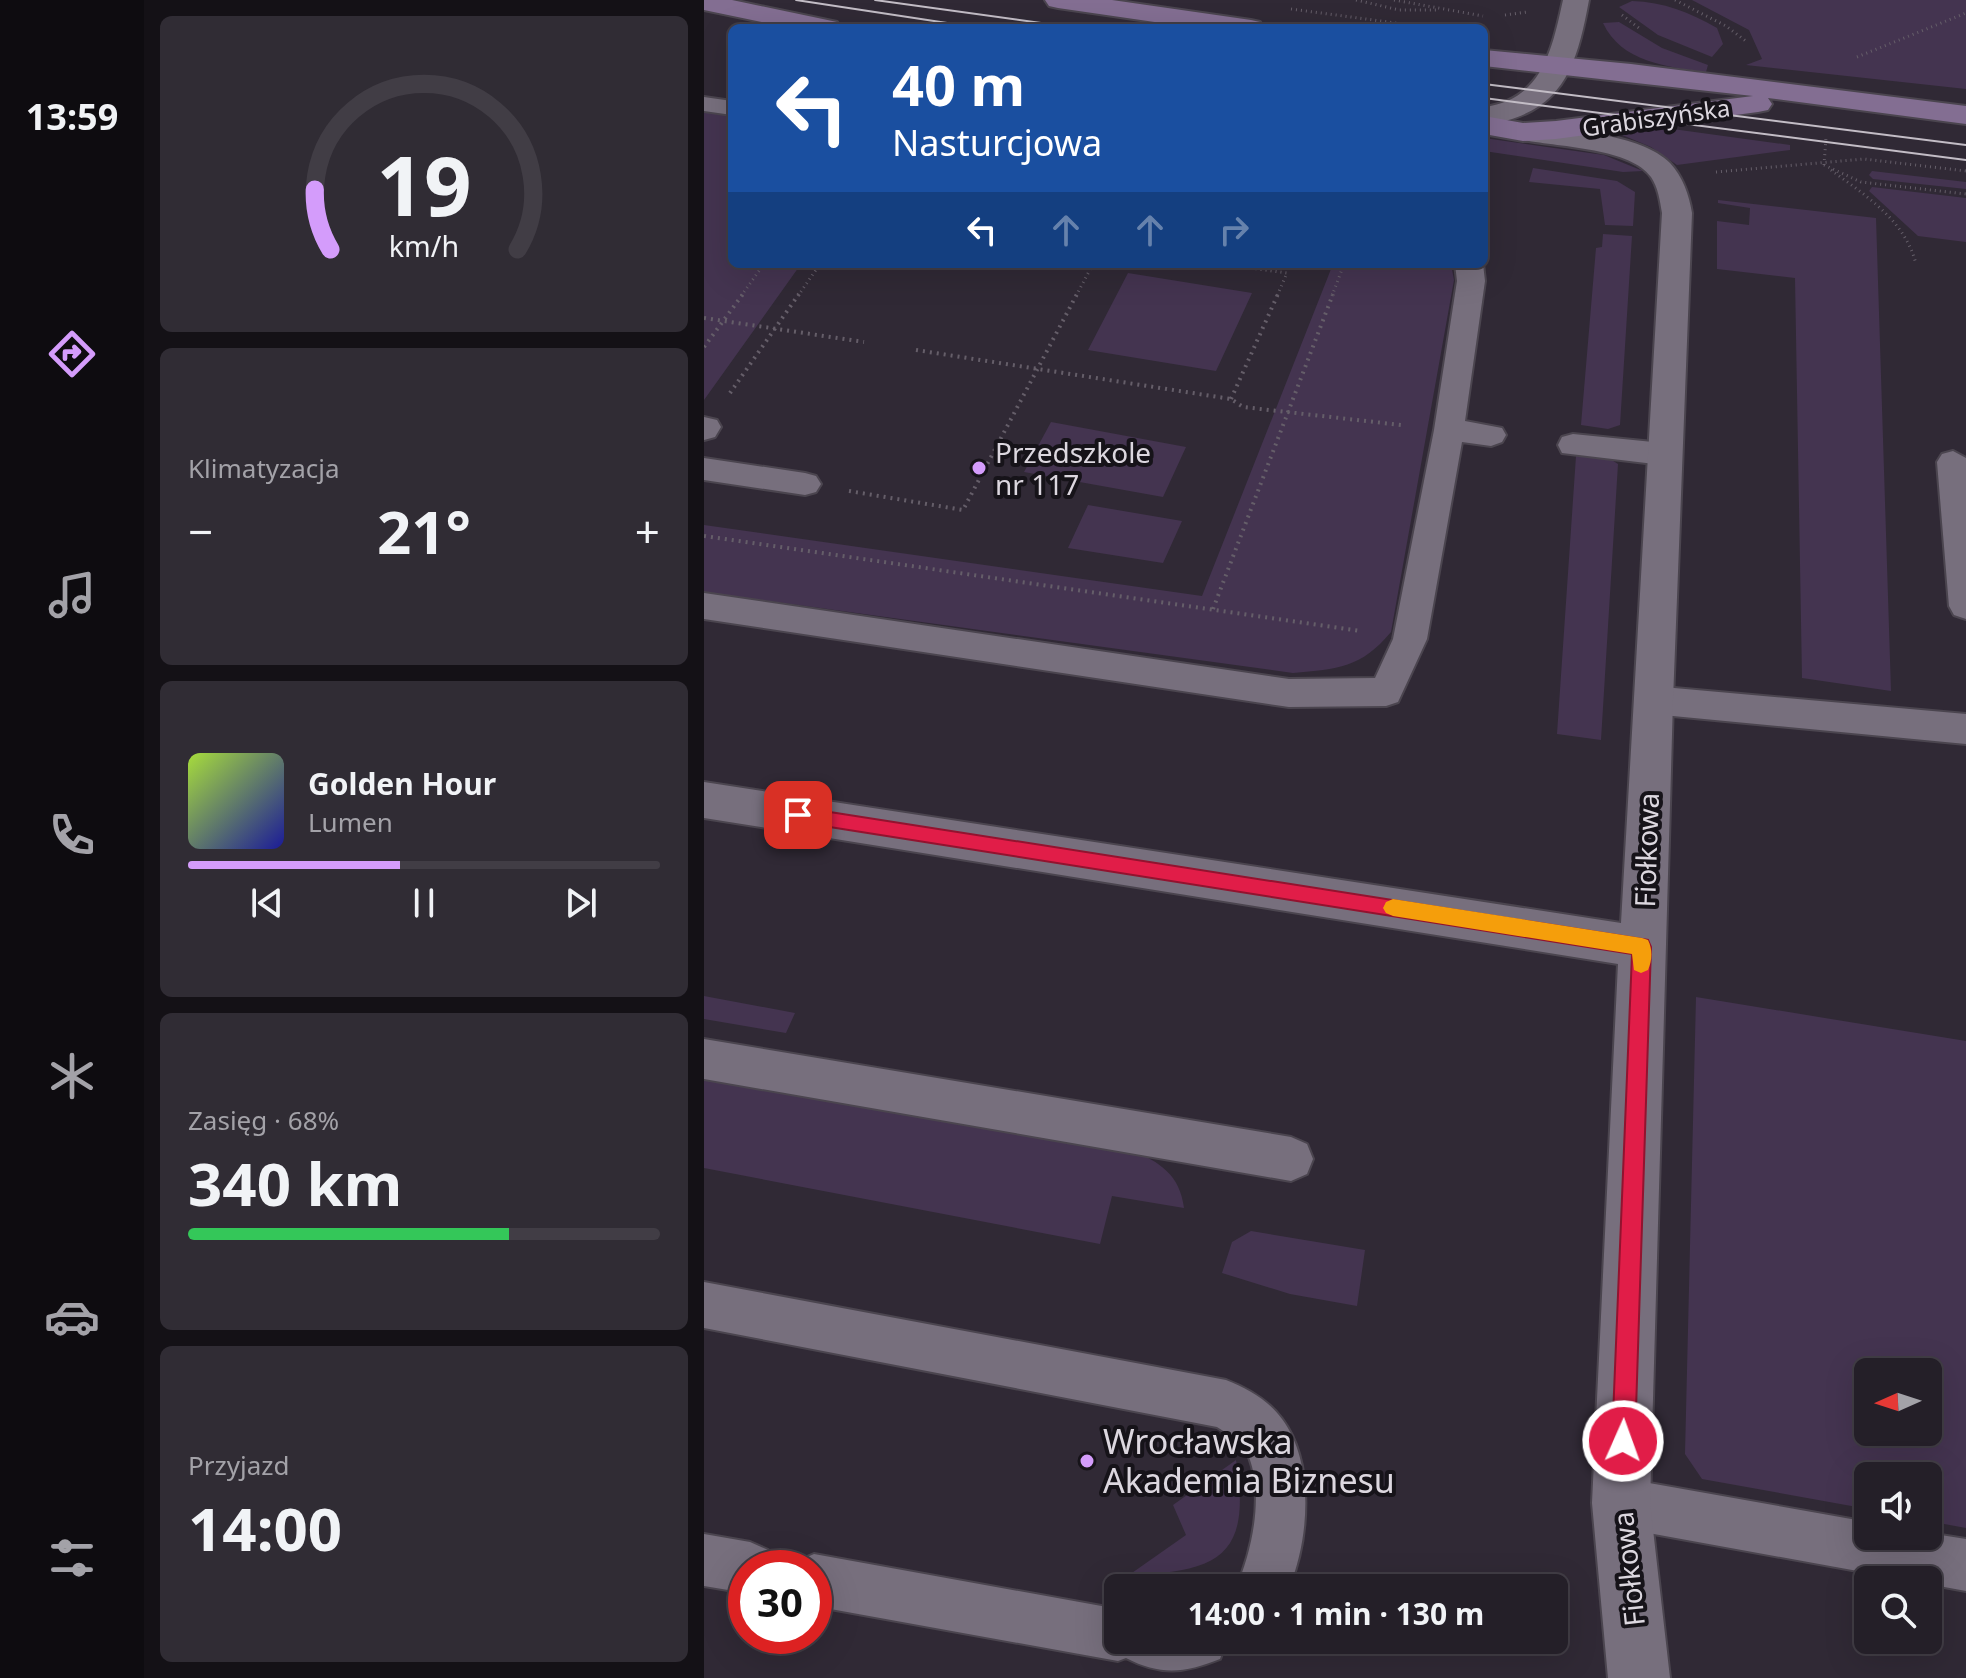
<!DOCTYPE html>
<html lang="pl">
<head>
<meta charset="utf-8">
<style>
	body { margin:0; font-family:"Noto Sans",sans-serif; background:#302c34; color:#f1f3f6; height:100vh; display:flex; flex-direction:column; font-size:30px; white-space:nowrap }
	* { box-sizing:border-box; margin:0 }
	p { font-size:26px; color:#a3a2a8 }
	.icon { flex:none; width:44px; height:44px; fill:none; stroke:currentColor; stroke-width:2; stroke-linecap:round; stroke-linejoin:round }
	.map { position:relative; flex:1; overflow:hidden }
	.details { display:flex; flex-direction:column; gap:16px; padding:16px; background:#141116; width:560px }
	.details>* { flex:none }
	.top-card { position:absolute; left:24px; top:24px; width:760px; height:244px; border-radius:12px; box-shadow:0 8px 32px #0002,0 0 0 2px #413d45; background:#1a4fa0; color:#fff; overflow:hidden }
	.needle { width:52px; rotate:267deg }
	.tools { position:absolute; left:1150px; top:1358px; display:grid; gap:16px }
	.tools a { display:grid; place-items:center; width:88px; height:88px; border-radius:12px; background:#241f28; box-shadow:0 8px 32px #0002,0 0 0 2px #413d45; font-size:40px }
	.speed { position:absolute; left:24px; top:1550px; display:flex; gap:16px; font-size:40px; font-weight:700; text-align:center }
	.speed>* { display:grid; place-content:center; width:104px; height:104px; border-radius:50%; background:#241f28; box-shadow:0 8px 32px #0002,0 0 0 2px #413d45; line-height:1 }
	.speed .limit { border:12px solid #d22; background:#fff; color:#111 }
	.pin { position:absolute; display:grid; place-items:center; width:68px; height:68px; color:#fff; margin:-34px; border-radius:16px; box-shadow:0 4px 12px #0006 }
	.me { position:absolute; width:88px; margin:-44px; rotate:2deg; stroke-linejoin:round; filter:drop-shadow(0 0 6px #0008) }
	.turn { display:flex; align-items:center; gap:28px; height:168px; padding:0 32px; font-size:36px }
	.turn .icon { width:104px; height:104px; stroke-width:2.5 }
	.turn b { display:block; font-size:56px; line-height:68px }
	.lanes { display:flex; align-items:center; height:76px; padding:0 32px; background:#0003; justify-content:center; gap:40px; direction:ltr }
	.lanes .off { opacity:.35 }
	.big { font-size:60px; font-weight:700; line-height:1.1 }
	.details .card { flex:1; display:flex; flex-direction:column; justify-content:center; gap:12px; min-width:0; padding:0 28px; border-radius:12px; background:#302c34 }
	.details .dial { align-items:center; gap:0 }
	.dial svg { height:208px; overflow:visible; fill:none; stroke:#413d45; stroke-width:7; stroke-linecap:round; text-anchor:middle }
	.dial text { fill:#f1f3f6; stroke:none }
	.song { display:flex; align-items:center; gap:24px }
	.cover { width:96px; height:96px; border-radius:12px; background:linear-gradient(135deg,hsl(80 70% 55%),hsl(240 70% 35%)) }
	.played { height:8px; border-radius:4px; background:linear-gradient(90deg,#d49cfb 45%,#413d45 45%) }
	.keys { display:flex; justify-content:space-around; direction:ltr }
	.heat { display:flex; justify-content:space-between; align-items:center; font-size:44px; direction:ltr }
	.charge { height:12px; border-radius:6px; background:linear-gradient(90deg,#34c759 68%,#413d45 0) }
	.trip { position:absolute; left:400px; top:1574px; width:464px; height:80px; border-radius:12px; background:#241f28; box-shadow:0 8px 32px #0002,0 0 0 2px #413d45; font-weight:700; line-height:80px; text-align:center }
	main { display:flex; flex:1; min-height:0 }
	.dock { display:flex; flex-direction:column; width:144px; justify-content:space-around; align-items:center; background:#0e0c10; color:#a3a2a8 }
	.dock .icon { width:56px; height:56px }
	.dock .current { color:#d49cfb }
	.dock b { font-size:36px; color:#f1f3f6 }
	.map>svg:first-child { display:block }
	.green { fill:#443450; fill-rule:evenodd }
	.lines { fill:none; stroke-linecap:round; stroke-linejoin:round }
	.service-casing { stroke:#4b454f; stroke-width:4 }
	.minor-casing { stroke:#4b454f; stroke-width:4 }
	.tertiary-casing { stroke:#4b454f; stroke-width:4 }
	.secondary-casing { stroke:#4b454f; stroke-width:4 }
	.path-far1 { stroke:#655e69; stroke-width:3; stroke-dasharray:1 4; stroke-linecap:butt }
	.path { stroke:#655e69; stroke-width:4; stroke-dasharray:2 5; stroke-linecap:butt }
	.service { fill:#776f7d; fill-rule:evenodd }
	.minor { fill:#776f7d; fill-rule:evenodd }
	.tertiary { fill:#776f7d; fill-rule:evenodd }
	.secondary { fill:#836e92; fill-rule:evenodd }
	.tram { stroke:#c3bdc6; stroke-width:2 }
	.route { fill:#e11d48; stroke:#92132f; stroke-width:2 }
	.slow { fill:#f59e0b }
	.poi-dot { fill:#d49cfb; stroke:#161319; stroke-width:3 }
	.labels { text-anchor:middle; dominant-baseline:central; stroke-width:8; stroke-linejoin:round; paint-order:stroke }
	.far-street-label { font-size:24px; fill:#dcd7df; stroke:#161319 }
	.poi-label { font-size:28px; fill:#dcd7df; stroke:#161319; text-anchor:start }
	.street-label { font-size:28px; fill:#dcd7df; stroke:#161319 }
	.near-poi-label { font-size:34px; fill:#dcd7df; stroke:#161319; text-anchor:start }
</style>
</head>
<body>
<main>
<nav class="dock">
<b>13:59</b>
<svg class="icon current" aria-label="directions" viewBox="0 0 24 24"><path d="M12 3l9 9-9 9-9-9zM9 14v-3h6M13 9l2 2-2 2"/></svg>
<svg class="icon" aria-label="music" viewBox="0 0 24 24"><path d="M9 18V5l10-2v13"/><circle cx="6" cy="18" r="3"/><circle cx="16" cy="16" r="3"/></svg>
<svg class="icon" aria-label="phone" viewBox="0 0 24 24"><path d="M5 4h4l2 5-3 2q2 4 5 5l2-3 5 2v4C11 20 4 13 5 4z"/></svg>
<svg class="icon" aria-label="climate" viewBox="0 0 24 24"><path d="M12 3v18M4 7l16 10M4 17L20 7"/></svg>
<svg class="icon" aria-label="car" viewBox="0 0 24 24"><path d="M5 17H2v-5l4-1 3-4h7l3 4 3 1v5h-3M9 17h6M6 11h13"/><circle cx="7" cy="17" r="2"/><circle cx="17" cy="17" r="2"/></svg>
<svg class="icon" aria-label="filters" viewBox="0 0 24 24"><path d="M4 7h16M4 17h16"/><circle cx="9" cy="7" r="2"/><circle cx="15" cy="17" r="2"/></svg>
</nav>
<section class="details">
<div class="card dial"><svg viewBox="0 0 100 80">
<path d="M14 69A42 42 0 1 1 86 69"/>
<path d="M14 69A42 42 0 0 1 8 46" stroke="#d49cfb"/>
<text x="50" y="56" font-size="32" font-weight="700">19</text>
<text x="50" y="72" font-size="11">km/h</text>
</svg></div>
<div class="card"><p>Klimatyzacja</p>
<div class="heat"><a>−</a><b class="big">21°</b><a>+</a></div>
</div>
<div class="card">
<div class="song"><i class="cover"></i><div><b>Golden Hour</b><p>Lumen</p></div></div>
<div class="played"></div>
<div class="keys"><svg class="icon" aria-label="previous" viewBox="0 0 24 24"><path d="M18 5L8 12l10 7zM5 5v14"/></svg><svg class="icon" aria-label="pause" viewBox="0 0 24 24"><path d="M8 5v14M16 5v14"/></svg><svg class="icon" aria-label="next" viewBox="0 0 24 24"><path d="M6 5l10 7-10 7zM19 5v14"/></svg></div>
</div>
<div class="card"><p>Zasięg · 68%</p><b class="big">340 km</b><div class="charge"></div></div>
<div class="card"><p>Przyjazd</p><b class="big">14:00</b></div>
</section>
<div class="map">
<svg width="1262" height="1678" viewBox="0 0 1262 1678">
	<rect width="100%" height="100%" fill="#302935"/>
	<!-- green -->
	<path class="green" d="M988,0h274v89l-220,-24 16,-6 -13,-29z
		M928,1c32,1 57,11 85,27l6,16 -11,13 -54,-22 -39,-28z
		M915,22l43,26 46,17 -2,7c-39,-5 -85,-10 -103,-49z
		M0,111l28,4v149h69l-97,136z
		M954,127l132,18v5l-113,15 -26,-18 -36,-15z
		M780,138l120,17 39,16 -20,1 -139,-21z
		M829,168l84,13 18,11 -2,34 -28,-1 -5,-36 -71,-7z
		M1168,171l94,11v7l-93,-10 -4,-4z
		M1168,187l94,11v44l-48,-6 -49,-45z
		M1014,200l158,18 15,473 -89,-13 -7,-400 -78,-9v-48l32,4 1,-17 -32,-5z
		M899,234l29,2 -12,189 -12,4 -27,-4 15,-177 6,-1z
		M629,264h118l3,16 -63,352c-30,36 -53,37 -98,41l-589,-81v-67l498,71z
		M424,273l124,20 -36,78 -128,-21z
		M347,422l135,25 -23,50 -139,-25z
		M872,456l34,3 8,5 -17,276 -44,-6z
		M384,505l94,16 -19,42 -95,-15z
		M0,996l91,17 -9,20 -82,-14z
		M992,997l270,44v487l-38,-7v-45h-60v33l-166,-30 -17,-25zM1164,1372h60v60h-60z
		M0,1078l427,72c29,12 49,25 53,58l-72,-12 -12,48 -396,-76z
		M547,1231l114,19 -8,56 -67,-12 -68,-21 10,-31z
		M532,1460c16,96 -17,112 -107,115l57,-40 -13,-30z"/>
	<g class="lines">
		<defs>
			<path id="service" d="M0,97l28,4v14l-28,-4z
				M751,264h28l2,17 -20,140 37,7 4,7 -4,7 -11,4 -29,-4 -35,197 -29,63 -12,4 -97,1 -585,-88v-26l585,86 86,-1 18,-39 41,-209 23,-149z
				M0,417l13,3 4,7 -6,10 -11,3z
				M869,434l90,9 11,3 4,8 -4,8 -11,3 -101,-12 -4,-8 4,-8z
				M1249,451l13,7v161l-12,-4 -5,-9 -12,-144 5,-8z
				M0,458l101,15 11,3 5,8 -5,8 -11,3 -101,-15z
				M948,686l314,28v30l-314,-30 -13,-4 -5,-10 5,-10z
				M0,1039l587,98 16,7 6,15 -6,15 -16,7 -587,-102z
				M0,1282l522,98c21,8 42,20 56,39 33,44 27,121 7,169h-53c16,-37 28,-91 13,-131 -5,-13 -21,-23 -32,-30l-513,-99z
				M917,1478l247,44v14h60v-3l38,6v52l-38,-7v-4h-21l-286,-52 -18,-7 -7,-18 7,-18z
				M0,1534l46,8 18,8 8,18h-30v25l-42,-7z
				M110,1554l304,55v31h109l-7,19c-35,14 -59,17 -94,-1l-8,3 -304,-55v-38h-21l3,-6z"/>
			<path id="minor" d="M819,123c40,7 118,10 147,40 13,14 19,32 22,50l-19,487 -23,803 20,175h-62l-16,-175 26,-539 -914,-146v-36l917,141 41,-710c-2,-12 -4,-26 -11,-36 -22,-31 -103,-30 -138,-39l-4,-6 4,-6z"/>
			<path id="tertiary" d="M859,0h26c-13,70 -27,114 -105,125v-18c58,-7 68,-57 79,-107z"/>
			<path id="secondary" d="M0,0h28l105,22 4,6h-51l-86,-18z
				M341,0h67l139,20 9,2 4,6h-68l-138,-20 -9,-2z
				M780,50l147,14 335,42v18l-198,-26 4,6 -4,6 -10,2 -202,27 -33,2 -39,-7v-18l39,7 33,-2 197,-25 -269,-30z"/>
		</defs>
		<!-- service casing -->
		<use href="#service" class="service-casing"/>
		<!-- minor casing -->
		<use href="#minor" class="minor-casing"/>
		<!-- tertiary casing -->
		<use href="#tertiary" class="tertiary-casing"/>
		<!-- secondary casing -->
		<use href="#secondary" class="secondary-casing"/>
		<!-- path-far1 -->
		<path class="path-far1" d="M652,0l43,10h39
			M690,0l89,16
			M971,0l51,26 21,16
			M587,9l142,19
			M801,15l22,-3
			M918,15l17,13
			M1153,57l109,-44
			M1120,165l37,17 105,12
			M1120,165l2,-27
			M1127,170c35,26 74,50 85,94
			M1012,172l148,-13 102,12
			M517,264l66,9 -10,23
			M37,296l23,-32
			M94,296l22,-32
			M372,296l17,-32
			M628,296l12,-32"/>
		<!-- path -->
		<path class="path" d="M0,318l160,24
			M0,347l39,-53
			M212,350l315,49 12,8 158,18
			M26,393l69,-99
			M527,399l47,-105
			M145,491l114,19 114,-216
			M0,536l656,95
			M509,609l120,-315"/>
		<!-- service -->
		<use href="#service" class="service"/>
		<!-- minor -->
		<use href="#minor" class="minor"/>
		<!-- tertiary -->
		<use href="#tertiary" class="tertiary"/>
		<!-- secondary -->
		<use href="#secondary" class="secondary"/>
		<!-- tram -->
		<path class="tram" d="M92,0l184,28
			M171,0l202,28
			M780,84l482,61
			M780,98l482,62"/>
	</g>
	<!-- route -->
	<path class="route" d="M94,807l850,133 3,7 -16,494 -3,8 -9,4 -8,-4 -3,-8 20,-487 -834,-132 -7,-2 -2,-5 2,-6z"/>
	<!-- slow -->
	<path class="slow" d="M689,899l249,39 6,2c5,10 4,21 0,30l-7,3 -7,-3 -2,-16 -239,-38 -7,-3 -3,-5 3,-6z"/>
	<!-- markers -->
	<g class="poi-dot">
		<circle cx="275" cy="468" r="8"/>
		<circle cx="383" cy="1461" r="8"/>
	</g>
	<g class="labels">
		<!-- far-street labels -->
		<g class="far-street-label">
			<text transform="translate(952 117) rotate(-8)">Grabiszyńska</text>
		</g>
		<!-- poi labels -->
		<g class="poi-label">
			<text x="291" y="452">Przedszkole<tspan x="291" dy="32">nr 117</tspan></text>
		</g>
		<!-- street labels -->
		<g class="street-label">
			<text transform="translate(942 850) rotate(-88)">Fiołkowa</text>
			<text transform="translate(924 1569) rotate(-96)">Fiołkowa</text>
		</g>
		<!-- near-poi labels -->
		<g class="near-poi-label">
			<text x="399" y="1441">Wrocławska<tspan x="399" dy="39">Akademia Biznesu</tspan></text>
		</g>
	</g>
</svg>
<div class="tools">
<a><svg class="needle" viewBox="-14 -14 28 28"><path d="M0-13l5 13h-10z" fill="#e53935"/><path d="M0 13l5-13h-10z" fill="#a3a2a8"/></svg></a>
<a><svg class="icon" aria-label="sound" viewBox="0 0 24 24"><path d="M4 9h4l5-4v14l-5-4H4zM17 9q2 3 0 6"/></svg></a>
<a><svg class="icon" aria-label="search" viewBox="0 0 24 24"><circle cx="10" cy="10" r="6"/><path d="M15 15l6 6"/></svg></a>
</div>
<div class="speed"><div class="limit">30</div></div>
<div class="pin" style="left:94px;top:815px;background:#d93025"><svg class="icon" aria-label="arrive" viewBox="0 0 24 24"><path d="M6 21V4h12l-3 4 3 4H6"/></svg></div>
<svg class="me" style="left:919px;top:1441px" viewBox="-20 -20 40 40"><circle r="17" fill="#e11d48" stroke="#fff" stroke-width="3"/><path d="M0-11L8 9 0 5-8 9z" fill="#fff"/></svg>
<div class="trip">14:00 · 1 min · 130 m</div>
<div class="top-card">
<div class="turn"><svg class="icon" aria-label="left" viewBox="0 0 24 24"><path d="M17 20v-9H6M10 6l-5 5 5 5"/></svg><div><b>40 m</b>Nasturcjowa</div></div>
<div class="lanes"><svg class="icon" aria-label="left" viewBox="0 0 24 24"><path d="M17 20v-9H6M10 6l-5 5 5 5"/></svg><svg class="icon off" aria-label="ahead" viewBox="0 0 24 24"><path d="M12 20V5M6 11l6-6 6 6"/></svg><svg class="icon off" aria-label="ahead" viewBox="0 0 24 24"><path d="M12 20V5M6 11l6-6 6 6"/></svg><svg class="icon off" aria-label="right" viewBox="0 0 24 24"><path d="M7 20v-9h11M14 6l5 5-5 5"/></svg></div>
</div>
</div>
</main>
</body>
</html>
